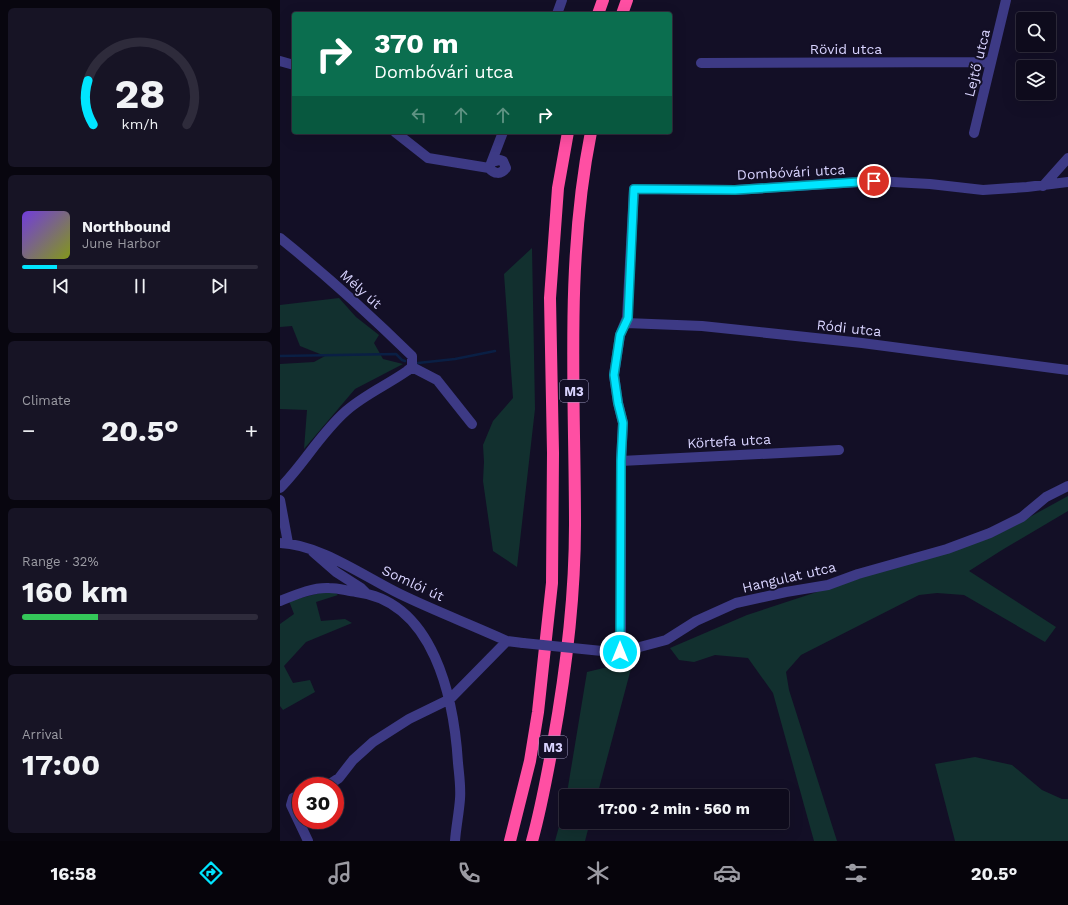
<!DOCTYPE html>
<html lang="en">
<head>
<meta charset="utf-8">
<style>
	body { margin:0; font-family:"Work Sans",sans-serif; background:#171425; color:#f1f3f6; height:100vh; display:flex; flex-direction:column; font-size:15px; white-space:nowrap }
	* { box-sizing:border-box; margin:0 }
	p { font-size:13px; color:#9b9ba3 }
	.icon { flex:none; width:22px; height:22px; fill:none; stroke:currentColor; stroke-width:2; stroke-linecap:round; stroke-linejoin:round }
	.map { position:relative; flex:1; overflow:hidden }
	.details { display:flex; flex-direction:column; gap:8px; padding:8px; background:#08060f; width:280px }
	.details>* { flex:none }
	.top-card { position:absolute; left:12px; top:12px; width:380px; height:122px; border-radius:4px; box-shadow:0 4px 16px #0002,0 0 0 1px #2e2b3b; background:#0b6e4f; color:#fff; overflow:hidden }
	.fabs { position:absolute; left:736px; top:12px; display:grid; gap:8px }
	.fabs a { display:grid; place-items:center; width:40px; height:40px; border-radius:4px; background:#0e0b1c; box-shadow:0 4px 16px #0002,0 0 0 1px #2e2b3b; font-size:20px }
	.speed { position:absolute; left:12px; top:777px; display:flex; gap:8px; font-size:20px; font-weight:700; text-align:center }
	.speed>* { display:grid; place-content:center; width:52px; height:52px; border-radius:50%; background:#0e0b1c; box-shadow:0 4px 16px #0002,0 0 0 1px #2e2b3b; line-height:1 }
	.speed .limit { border:6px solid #d22; background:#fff; color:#111 }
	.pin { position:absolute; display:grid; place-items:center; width:34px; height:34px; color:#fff; margin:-17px; border:2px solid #fff; border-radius:50%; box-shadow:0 1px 4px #0007 }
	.me { position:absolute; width:44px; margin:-22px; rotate:0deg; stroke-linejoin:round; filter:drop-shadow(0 0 3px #0008) }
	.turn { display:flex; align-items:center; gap:14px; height:84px; padding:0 16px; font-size:18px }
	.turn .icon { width:52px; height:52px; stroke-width:2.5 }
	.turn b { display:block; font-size:28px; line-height:34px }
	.lanes { display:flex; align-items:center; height:38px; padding:0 16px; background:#0003; justify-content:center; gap:20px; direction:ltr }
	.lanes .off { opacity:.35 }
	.big { font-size:30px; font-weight:700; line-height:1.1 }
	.details .card { flex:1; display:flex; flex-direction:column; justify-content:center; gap:6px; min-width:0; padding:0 14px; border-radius:6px; background:#171425 }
	.details .dial { align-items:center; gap:0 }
	.dial svg { height:104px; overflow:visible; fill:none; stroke:#2e2b3b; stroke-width:7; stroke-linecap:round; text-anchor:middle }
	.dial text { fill:#f1f3f6; stroke:none }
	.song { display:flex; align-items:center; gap:12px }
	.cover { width:48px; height:48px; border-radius:6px; background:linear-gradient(135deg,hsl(260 70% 55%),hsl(70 70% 35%)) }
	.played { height:4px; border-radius:2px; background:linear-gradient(90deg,#00e5ff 15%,#2e2b3b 15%) }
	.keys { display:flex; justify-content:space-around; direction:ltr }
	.heat { display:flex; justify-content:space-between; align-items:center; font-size:22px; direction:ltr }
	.charge { height:6px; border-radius:3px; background:linear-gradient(90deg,#34c759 32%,#2e2b3b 0) }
	.trip { position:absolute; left:279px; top:789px; width:230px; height:40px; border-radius:4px; background:#0e0b1c; box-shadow:0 4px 16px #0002,0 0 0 1px #2e2b3b; font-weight:700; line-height:40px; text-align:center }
	.dock { display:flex; height:64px; justify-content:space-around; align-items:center; background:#06040b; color:#9b9ba3 }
	.dock .icon { width:28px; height:28px }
	.dock .active { color:#00e5ff }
	.dock b { font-size:18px; color:#f1f3f6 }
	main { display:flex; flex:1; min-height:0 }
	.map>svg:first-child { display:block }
	.green { fill:#12302f }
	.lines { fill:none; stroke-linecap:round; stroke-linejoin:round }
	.stream { stroke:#0a1f44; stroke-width:2.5 }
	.minor { stroke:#3d3a85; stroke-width:10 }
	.highway { stroke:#ff4fa3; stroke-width:12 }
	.minor-bridge { stroke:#3d3a85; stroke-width:10 }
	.route-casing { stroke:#0095a6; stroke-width:10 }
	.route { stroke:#00e5ff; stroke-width:7 }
	.labels { text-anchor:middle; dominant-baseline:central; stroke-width:4; stroke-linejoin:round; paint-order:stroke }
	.shield { fill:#130f26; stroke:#9e99be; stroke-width:1 }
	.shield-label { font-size:13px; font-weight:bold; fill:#d9d4ff }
	.street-label { font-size:14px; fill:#d9d4ff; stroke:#130f26 }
</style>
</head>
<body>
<main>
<section class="details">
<div class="card dial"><svg viewBox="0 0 100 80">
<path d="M14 69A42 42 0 1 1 86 69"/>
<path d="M14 69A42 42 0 0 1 10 35" stroke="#00e5ff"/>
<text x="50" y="56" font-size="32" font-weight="700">28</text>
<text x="50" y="72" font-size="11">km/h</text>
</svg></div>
<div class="card">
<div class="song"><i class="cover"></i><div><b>Northbound</b><p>June Harbor</p></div></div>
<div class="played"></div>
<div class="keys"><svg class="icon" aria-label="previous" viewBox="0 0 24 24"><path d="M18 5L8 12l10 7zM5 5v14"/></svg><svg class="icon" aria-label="pause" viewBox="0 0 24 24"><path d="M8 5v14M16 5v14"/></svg><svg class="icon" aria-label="next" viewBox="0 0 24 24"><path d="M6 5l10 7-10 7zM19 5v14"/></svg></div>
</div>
<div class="card"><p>Climate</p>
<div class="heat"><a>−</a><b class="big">20.5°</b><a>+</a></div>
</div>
<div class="card"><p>Range · 32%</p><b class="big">160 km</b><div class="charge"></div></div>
<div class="card"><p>Arrival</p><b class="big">17:00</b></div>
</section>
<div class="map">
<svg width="788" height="841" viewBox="0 0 788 841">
	<rect width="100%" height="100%" fill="#130f26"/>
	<!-- green -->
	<path class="green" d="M252,248l3,161 -18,158 -24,-16 -10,-70 1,-19 -1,-17 10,-24 20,-23 -9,-124z
		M59,298l17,19 23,18 -5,8 9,16 20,5 -48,25 -51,60 3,-39 -27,-1v-45l34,-2 11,-6 -25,-10 -8,-20 -12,1v-22z
		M788,496v15l-66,39 -33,21 87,56 -11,15 -81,-47 -27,-2 -18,2 -118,60 -15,17 3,18 48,151h-23l-41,-148 -25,-35 -33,-3 -21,7 -15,-2 -9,-12 77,-33 259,-85z
		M52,590l6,5 -22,7 5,19 24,-2 7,4 -46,19 -22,24 9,17 17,-3 5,12 -32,18 -3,-4v-82l14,-10 -5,-13z
		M353,661l-36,135h-31v26h24l-5,19h-30l10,-36 22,-133z
		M695,757l37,8 30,25 20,9h6v42h-113l-20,-77z"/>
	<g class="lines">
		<!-- stream -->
		<path class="stream" d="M0,356l116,-2 6,6 3,1
			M138,363l37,-4 40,-8"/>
		<!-- minor -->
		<path class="minor" d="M277,14l5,-14
			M0,61l14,4
			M421,63l290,-1
			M115,132l33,26 61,10
			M694,133l32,-133
			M210,166l13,-34
			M209,168c5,6 12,7 17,0l-3,-7 -3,-1 -8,2
			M763,186l25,-28
			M0,238c46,37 90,77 132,118v11l-5,4c-20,14 -43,24 -61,40 -26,23 -42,53 -66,77
			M346,323l76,3 160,17 206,27
			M132,367l25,13 35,44
			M341,461l218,-11
			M0,500l8,43
			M0,543c39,1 85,34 120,51 35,17 72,31 107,47l16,2
			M33,552l23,20 25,16 5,5
			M0,601c15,-6 33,-14 49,-13 10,0 18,3 27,4 78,9 98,107 102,171 1,11 3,24 2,36 -1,14 -4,28 -5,42
			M322,651l19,1 45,-12 30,-19 40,-18 50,-11 42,-7 30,-11 89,-25 43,-16 32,-16 24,-20 22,-11
			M341,652v-191l2,-38 -5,-20 -4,-28 6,-40 7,-17 7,-129 101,1 139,-9 56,3 53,6 44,-3 41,-5
			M47,786l12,-8 14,-18 20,-18 36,-23 41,-20 57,-58
			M21,795l-8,3 -2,7 17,36"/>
		<!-- highway -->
		<path class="highway" d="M318,14l5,-14
			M342,14l5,-14
			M230,841l20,-80 8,-49 14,-129 1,-130 -3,-155 8,-110 10,-56
			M252,841c9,-32 15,-65 21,-98 13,-72 22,-145 22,-218 0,-131 -10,-263 16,-393"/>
		<!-- minor-bridge -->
		<path class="minor-bridge" d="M243,643l79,8"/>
	</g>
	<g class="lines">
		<defs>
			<path id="route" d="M340,652l1,-191 2,-38 -5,-20 -4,-28 6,-40 8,-17 6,-129 101,1 139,-9"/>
		</defs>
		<!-- route casing -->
		<use href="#route" class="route-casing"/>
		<!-- route -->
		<use href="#route" class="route"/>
	</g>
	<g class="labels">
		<!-- shield labels -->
		<g class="shield">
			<rect x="280" y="380" width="28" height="22" rx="3"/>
			<rect x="259" y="736" width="28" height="22" rx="3"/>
		</g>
		<g class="shield-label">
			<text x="294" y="391">M3</text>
			<text x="273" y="747">M3</text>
		</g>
		<!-- street labels -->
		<g class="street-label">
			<text x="566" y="49">Rövid utca</text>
			<text transform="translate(697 63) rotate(-76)">Lejtő utca</text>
			<text transform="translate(511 172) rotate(-3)">Dombóvári utca</text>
			<text transform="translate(81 289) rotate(42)">Mély út</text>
			<text transform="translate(569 328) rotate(6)">Ródi utca</text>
			<text transform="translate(449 441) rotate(-3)">Körtefa utca</text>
			<text transform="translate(509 577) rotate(-13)">Hangulat utca</text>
			<text transform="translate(133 583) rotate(25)">Somlói út</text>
		</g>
	</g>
</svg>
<div class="fabs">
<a><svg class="icon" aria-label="search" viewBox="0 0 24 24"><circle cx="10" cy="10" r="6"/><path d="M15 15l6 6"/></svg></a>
<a><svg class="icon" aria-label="layers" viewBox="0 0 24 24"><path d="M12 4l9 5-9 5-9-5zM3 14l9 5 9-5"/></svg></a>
</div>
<div class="speed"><div class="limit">30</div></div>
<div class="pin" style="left:594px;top:181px;background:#d93025"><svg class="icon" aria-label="arrive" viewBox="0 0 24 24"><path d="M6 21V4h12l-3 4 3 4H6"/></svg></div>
<svg class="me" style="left:340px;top:652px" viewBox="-20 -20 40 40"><circle r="17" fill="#00e5ff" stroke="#fff" stroke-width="3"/><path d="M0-11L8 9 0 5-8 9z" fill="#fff"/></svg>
<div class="trip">17:00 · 2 min · 560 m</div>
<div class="top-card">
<div class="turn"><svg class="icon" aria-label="right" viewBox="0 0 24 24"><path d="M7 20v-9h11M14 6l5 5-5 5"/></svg><div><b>370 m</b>Dombóvári utca</div></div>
<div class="lanes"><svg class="icon off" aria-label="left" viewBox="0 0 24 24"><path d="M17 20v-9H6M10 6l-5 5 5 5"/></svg><svg class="icon off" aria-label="ahead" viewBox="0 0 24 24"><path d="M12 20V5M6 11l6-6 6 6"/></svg><svg class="icon off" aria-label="ahead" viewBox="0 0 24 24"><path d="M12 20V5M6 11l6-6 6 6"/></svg><svg class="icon" aria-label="right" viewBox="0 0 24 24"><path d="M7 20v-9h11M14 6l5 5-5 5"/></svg></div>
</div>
</div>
</main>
<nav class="dock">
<b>16:58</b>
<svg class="icon active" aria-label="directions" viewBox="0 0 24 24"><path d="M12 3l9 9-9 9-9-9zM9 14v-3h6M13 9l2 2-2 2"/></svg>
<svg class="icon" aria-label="music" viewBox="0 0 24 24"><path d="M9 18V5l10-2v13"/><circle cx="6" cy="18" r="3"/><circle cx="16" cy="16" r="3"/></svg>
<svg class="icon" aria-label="phone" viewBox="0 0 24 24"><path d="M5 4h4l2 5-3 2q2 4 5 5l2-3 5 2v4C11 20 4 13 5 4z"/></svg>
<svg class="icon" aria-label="climate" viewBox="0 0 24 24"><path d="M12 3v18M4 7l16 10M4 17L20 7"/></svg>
<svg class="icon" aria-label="car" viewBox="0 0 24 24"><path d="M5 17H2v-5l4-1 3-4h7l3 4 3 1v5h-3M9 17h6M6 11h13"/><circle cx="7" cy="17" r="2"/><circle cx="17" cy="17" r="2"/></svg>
<svg class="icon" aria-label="filters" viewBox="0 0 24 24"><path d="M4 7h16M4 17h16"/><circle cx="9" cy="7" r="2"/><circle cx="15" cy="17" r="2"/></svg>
<b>20.5°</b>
</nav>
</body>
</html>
